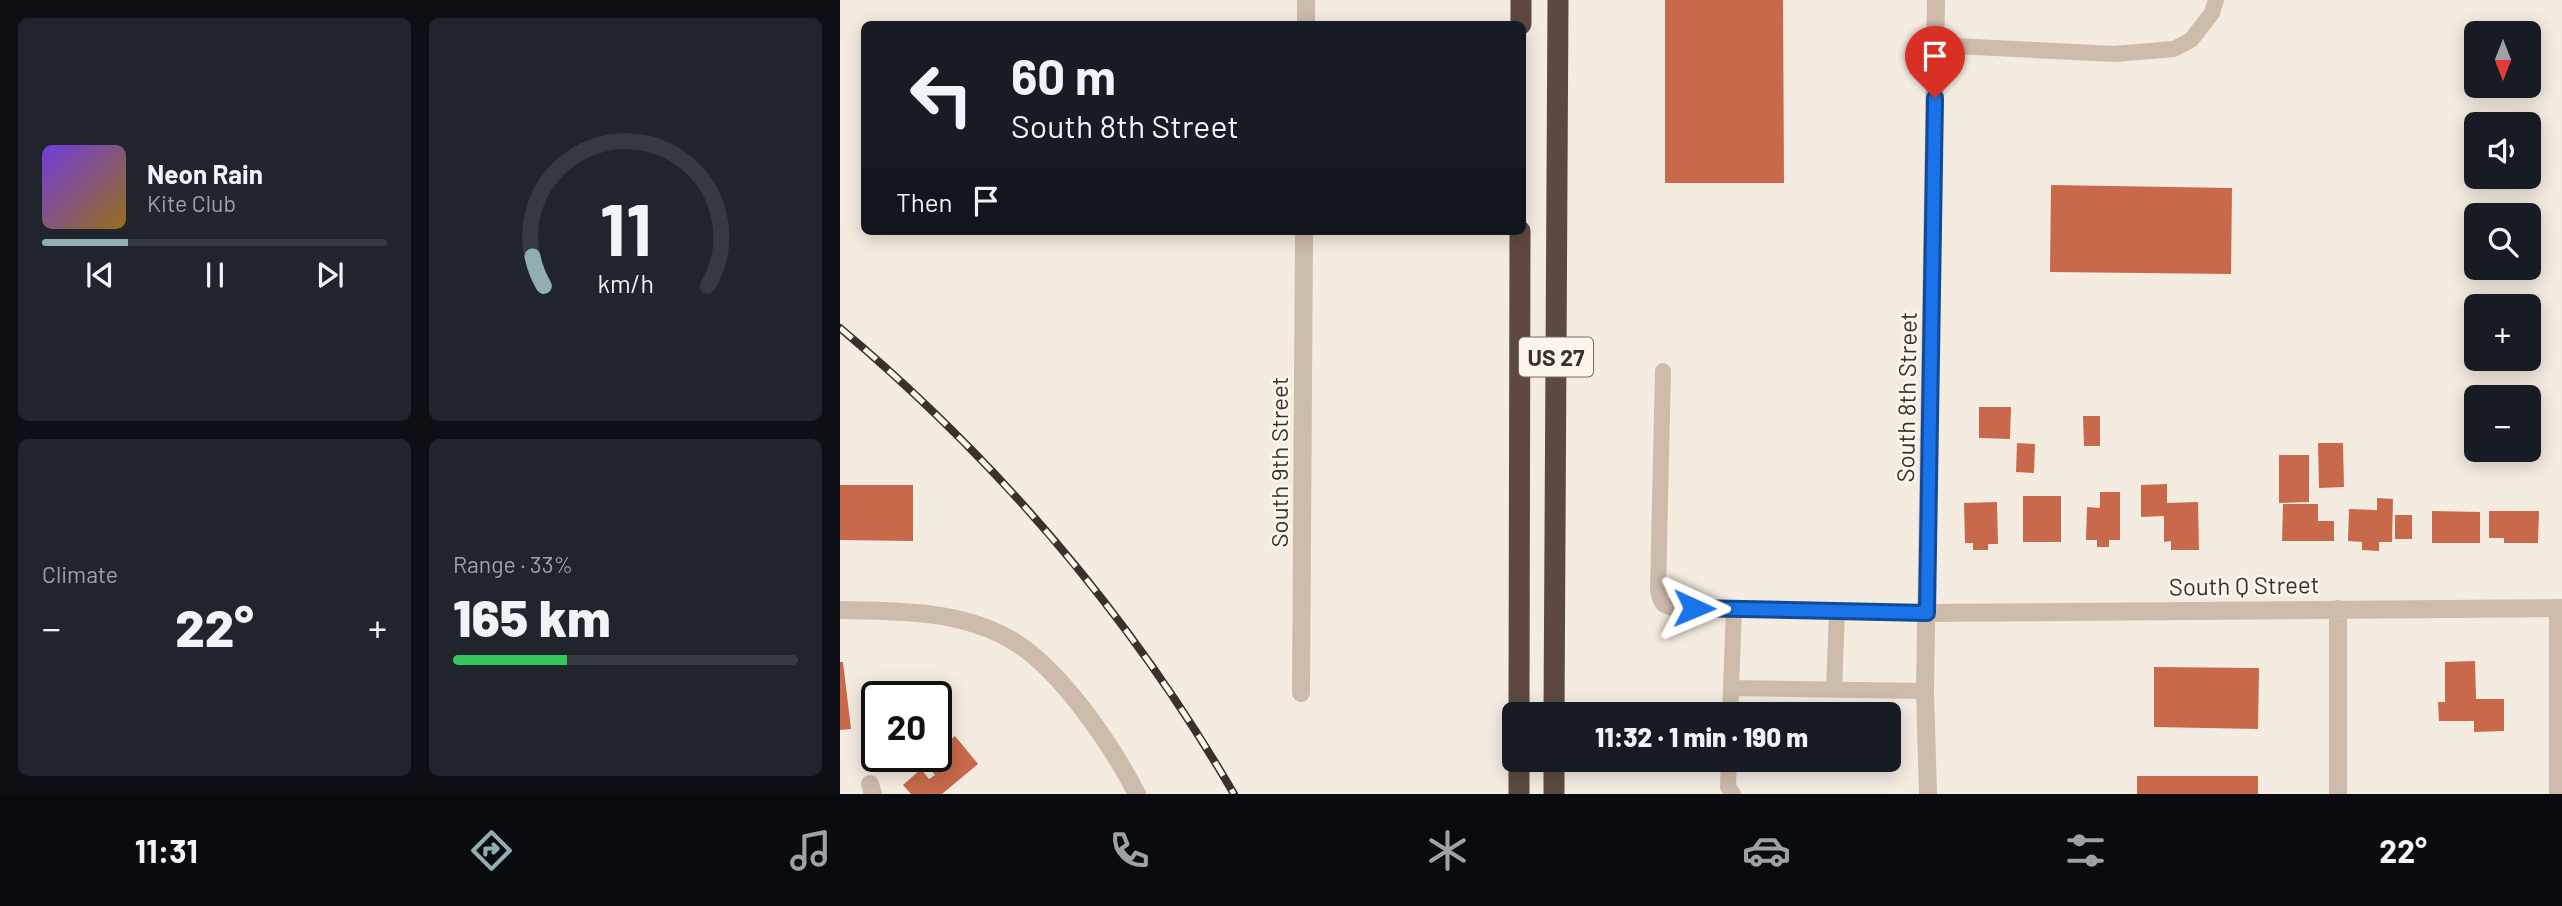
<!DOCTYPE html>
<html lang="en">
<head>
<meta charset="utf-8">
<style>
	body { margin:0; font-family:Barlow,sans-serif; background:#20242c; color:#f1f3f6; height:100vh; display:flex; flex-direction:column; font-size:26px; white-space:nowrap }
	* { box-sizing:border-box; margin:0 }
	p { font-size:23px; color:#9ea1a6 }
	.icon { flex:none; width:38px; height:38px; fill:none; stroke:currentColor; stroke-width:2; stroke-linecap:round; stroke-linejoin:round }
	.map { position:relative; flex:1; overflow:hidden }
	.panel { display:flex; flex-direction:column; gap:18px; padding:18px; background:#0d0f14; width:840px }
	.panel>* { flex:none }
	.top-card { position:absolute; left:21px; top:21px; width:665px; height:214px; border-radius:10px; box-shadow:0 4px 18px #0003; background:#171b24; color:#f1f3f6; overflow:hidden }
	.needle { width:46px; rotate:180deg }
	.controls { position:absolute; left:1624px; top:21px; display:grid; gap:14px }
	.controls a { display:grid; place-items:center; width:77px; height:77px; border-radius:10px; background:#171b24; box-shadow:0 4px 18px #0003; font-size:35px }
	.speed { position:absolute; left:21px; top:681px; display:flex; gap:14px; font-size:35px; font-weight:700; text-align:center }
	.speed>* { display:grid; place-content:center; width:91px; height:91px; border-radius:50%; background:#171b24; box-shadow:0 4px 18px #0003; line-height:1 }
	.speed .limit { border:4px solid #111; border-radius:10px; background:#fff; color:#111 }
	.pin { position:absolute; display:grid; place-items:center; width:60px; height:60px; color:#fff; margin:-72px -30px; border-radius:50% 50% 50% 0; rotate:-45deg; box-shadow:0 0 7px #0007 }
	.pin .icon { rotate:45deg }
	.me { position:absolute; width:77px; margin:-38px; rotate:91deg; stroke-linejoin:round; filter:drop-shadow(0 0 5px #0008) }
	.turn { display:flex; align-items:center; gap:24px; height:147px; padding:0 35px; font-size:32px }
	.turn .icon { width:91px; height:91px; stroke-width:2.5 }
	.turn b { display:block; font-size:49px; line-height:60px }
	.then { display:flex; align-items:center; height:66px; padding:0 35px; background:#0003; gap:14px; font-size:26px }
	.big { font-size:52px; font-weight:800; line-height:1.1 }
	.panel .widget { flex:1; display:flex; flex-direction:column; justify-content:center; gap:10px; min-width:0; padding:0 24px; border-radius:10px; background:#20242c }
	.panel .dial { align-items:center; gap:0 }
	.dial svg { height:182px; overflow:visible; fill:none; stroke:#363941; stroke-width:7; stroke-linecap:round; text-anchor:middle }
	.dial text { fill:#f1f3f6; stroke:none }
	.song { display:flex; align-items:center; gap:21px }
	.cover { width:84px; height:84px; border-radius:10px; background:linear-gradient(135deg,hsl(260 70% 55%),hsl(40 70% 35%)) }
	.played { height:7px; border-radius:4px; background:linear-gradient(90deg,#92aeb2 25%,#363941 25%) }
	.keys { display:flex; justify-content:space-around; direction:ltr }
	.heat { display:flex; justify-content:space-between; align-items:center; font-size:38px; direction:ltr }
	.charge { height:10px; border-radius:5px; background:linear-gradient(90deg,#34c759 33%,#363941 0) }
	.panel .tiles { flex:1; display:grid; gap:18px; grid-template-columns:repeat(2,1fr) }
	.trip { position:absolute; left:662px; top:702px; width:399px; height:70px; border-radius:10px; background:#171b24; box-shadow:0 4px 18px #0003; font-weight:800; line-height:70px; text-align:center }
	.tabs { display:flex; height:112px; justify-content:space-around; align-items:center; background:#090b0e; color:#9ea1a6 }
	.tabs .icon { width:49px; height:49px }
	.tabs .selected { color:#92aeb2 }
	.tabs b { font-size:32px; color:#f1f3f6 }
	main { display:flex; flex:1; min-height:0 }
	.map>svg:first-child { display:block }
	.building { fill:#c8694b }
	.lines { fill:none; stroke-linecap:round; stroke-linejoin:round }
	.lane { stroke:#cdbbac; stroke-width:16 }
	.street { stroke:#cdbbac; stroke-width:18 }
	.highway { stroke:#5c4a42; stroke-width:21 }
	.rail-casing { stroke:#3b302b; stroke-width:8 }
	.rail { stroke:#fbf5ee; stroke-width:5; stroke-dasharray:16; stroke-linecap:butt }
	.route-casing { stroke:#114b97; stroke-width:18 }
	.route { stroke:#1a73e8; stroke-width:12 }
	.labels { text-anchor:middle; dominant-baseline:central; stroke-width:5; stroke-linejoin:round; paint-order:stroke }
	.shield { fill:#fbf5ee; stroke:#756b66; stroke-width:2 }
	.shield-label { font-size:23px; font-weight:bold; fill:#3b302b }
	.street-label { font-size:24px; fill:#3b302b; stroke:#fbf5ee }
</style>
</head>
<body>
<main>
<section class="panel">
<div class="tiles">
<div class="widget">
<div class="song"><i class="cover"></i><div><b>Neon Rain</b><p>Kite Club</p></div></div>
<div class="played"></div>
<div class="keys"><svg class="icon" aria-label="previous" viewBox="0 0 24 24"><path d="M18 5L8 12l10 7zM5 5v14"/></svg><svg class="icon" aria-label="pause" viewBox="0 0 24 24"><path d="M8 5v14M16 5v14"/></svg><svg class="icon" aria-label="next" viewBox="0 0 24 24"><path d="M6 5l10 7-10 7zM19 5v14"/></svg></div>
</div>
<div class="widget dial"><svg viewBox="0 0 100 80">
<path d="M14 69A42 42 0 1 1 86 69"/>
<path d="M14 69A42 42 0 0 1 9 56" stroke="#92aeb2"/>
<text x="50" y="56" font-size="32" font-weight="700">11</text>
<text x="50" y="72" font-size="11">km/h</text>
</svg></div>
<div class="widget"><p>Climate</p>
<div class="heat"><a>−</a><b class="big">22°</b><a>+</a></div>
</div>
<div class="widget"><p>Range · 33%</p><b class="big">165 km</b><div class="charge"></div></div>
</div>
</section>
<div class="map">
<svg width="1722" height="794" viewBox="0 0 1722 794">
	<rect width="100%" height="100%" fill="#f4ebe1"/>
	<!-- building -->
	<path class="building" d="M825,0h118l1,183h-119z
		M1211,185l181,3 -1,86 -181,-2z
		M1139,407h32l-1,32 -31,-1z
		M1243,416h17v30h-16z
		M1177,443l18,1 -1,29 -18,-1z
		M1478,443h25l1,44 -25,1z
		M1439,455h30v47l-30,1z
		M1327,484v19l31,-1 1,48h-28v-9l-7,1v-26l-23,1v-32z
		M0,485h73v56l-73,-1z
		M1260,492h20v48h-11v7h-12v-7h-11l1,-33 13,1z
		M1183,496h38v46h-38z
		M1537,498l16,1 -1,43h-13v9l-17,-1v-8l-14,-1 1,-32 28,1z
		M1157,502l1,42h-10v6h-15v-7h-8l-1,-40z
		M1443,504h35v17h16v20h-52z
		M1592,511l48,1v31h-48z
		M1649,511h50l-1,32h-34v-5h-15z
		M1555,515h17v24h-17z
		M1635,661l1,38h28v32l-30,1v-11h-35l-1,-19h7v-40z
		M0,662h3l8,67 -11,1z
		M1314,667l105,1 -1,61 -104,-2z
		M76,683l11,13h-26z
		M115,736l23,28 -36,30h-31l-8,-9 18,-16 8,10 6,-4 -11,-13 6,-6h6v-5z
		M1297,776h121v18h-121z"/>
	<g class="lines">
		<!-- lane -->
		<path class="lane" d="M1095,45l179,9 60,-5 17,-9 21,-27 4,-13
			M823,371l-5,219c2,11 4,17 16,18l253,5
			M1717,608v186
			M891,688l194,3
			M994,690l3,-79
			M890,714l4,-105
			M889,760l-1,27 5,7"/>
		<!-- street -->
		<path class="street" d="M466,24v-24
			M1498,609v185
			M0,610c57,1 117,0 168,28 50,27 103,106 129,156
			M1087,613l635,-5
			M461,693l3,-462
			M30,784l3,10
			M1088,794l-3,-103 11,-691"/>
		<!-- highway -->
		<path class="highway" d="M681,24v-24
			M679,714l1,-483
			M714,714l4,-714
			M679,794v-34
			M714,794v-34"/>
		<defs>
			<path id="rail" d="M0,328c157,132 291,289 394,466"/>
		</defs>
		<!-- rail casing -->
		<use href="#rail" class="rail-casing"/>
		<!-- rail -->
		<use href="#rail" class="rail"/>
	</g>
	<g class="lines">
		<defs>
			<path id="route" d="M854,608l233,5 8,-515"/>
		</defs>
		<!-- route casing -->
		<use href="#route" class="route-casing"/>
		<!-- route -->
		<use href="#route" class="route"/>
	</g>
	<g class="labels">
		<!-- shield labels -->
		<rect class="shield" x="679" y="337.5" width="74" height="39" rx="5"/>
		<g class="shield-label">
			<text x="716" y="357">US 27</text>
		</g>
		<!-- street labels -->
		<g class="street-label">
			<text transform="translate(1066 397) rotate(-89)">South 8th Street</text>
			<text transform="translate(438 462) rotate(-90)">South 9th Street</text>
			<text transform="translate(1404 585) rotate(-1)">South Q Street</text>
		</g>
	</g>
</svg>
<div class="controls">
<a><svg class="needle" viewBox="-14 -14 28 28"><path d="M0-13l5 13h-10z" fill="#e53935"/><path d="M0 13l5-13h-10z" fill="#9ea1a6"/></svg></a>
<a><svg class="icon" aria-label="sound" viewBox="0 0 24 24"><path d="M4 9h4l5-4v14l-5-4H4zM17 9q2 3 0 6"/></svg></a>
<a><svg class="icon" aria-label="search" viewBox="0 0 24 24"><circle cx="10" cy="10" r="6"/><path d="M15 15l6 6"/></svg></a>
<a>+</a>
<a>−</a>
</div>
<div class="speed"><div class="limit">20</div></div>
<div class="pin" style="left:1095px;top:98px;background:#d93025"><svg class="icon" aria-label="arrive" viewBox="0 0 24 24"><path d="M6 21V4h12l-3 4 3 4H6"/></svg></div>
<svg class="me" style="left:854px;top:608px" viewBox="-20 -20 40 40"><path d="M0-17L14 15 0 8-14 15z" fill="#1a73e8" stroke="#fff" stroke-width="4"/></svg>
<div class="trip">11:32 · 1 min · 190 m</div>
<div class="top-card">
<div class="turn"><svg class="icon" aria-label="left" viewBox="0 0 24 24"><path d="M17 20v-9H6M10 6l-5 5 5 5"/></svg><div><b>60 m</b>South 8th Street</div></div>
<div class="then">Then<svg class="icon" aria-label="arrive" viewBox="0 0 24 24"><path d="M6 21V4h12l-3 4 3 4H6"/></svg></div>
</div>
</div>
</main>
<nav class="tabs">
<b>11:31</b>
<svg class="icon selected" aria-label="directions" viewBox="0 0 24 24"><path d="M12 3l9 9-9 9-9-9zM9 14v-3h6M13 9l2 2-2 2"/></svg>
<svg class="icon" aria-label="music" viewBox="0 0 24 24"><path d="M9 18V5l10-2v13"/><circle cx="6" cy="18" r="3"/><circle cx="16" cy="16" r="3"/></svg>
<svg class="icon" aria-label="phone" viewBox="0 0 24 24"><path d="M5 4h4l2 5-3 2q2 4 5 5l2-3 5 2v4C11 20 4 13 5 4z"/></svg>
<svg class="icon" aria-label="climate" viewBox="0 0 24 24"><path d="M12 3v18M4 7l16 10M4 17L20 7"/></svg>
<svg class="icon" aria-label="car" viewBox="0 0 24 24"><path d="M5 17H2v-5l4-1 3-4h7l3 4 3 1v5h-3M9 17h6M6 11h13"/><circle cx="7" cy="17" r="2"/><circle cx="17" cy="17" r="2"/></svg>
<svg class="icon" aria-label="filters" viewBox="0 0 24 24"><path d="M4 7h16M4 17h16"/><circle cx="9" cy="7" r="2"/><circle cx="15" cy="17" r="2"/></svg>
<b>22°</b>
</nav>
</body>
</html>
